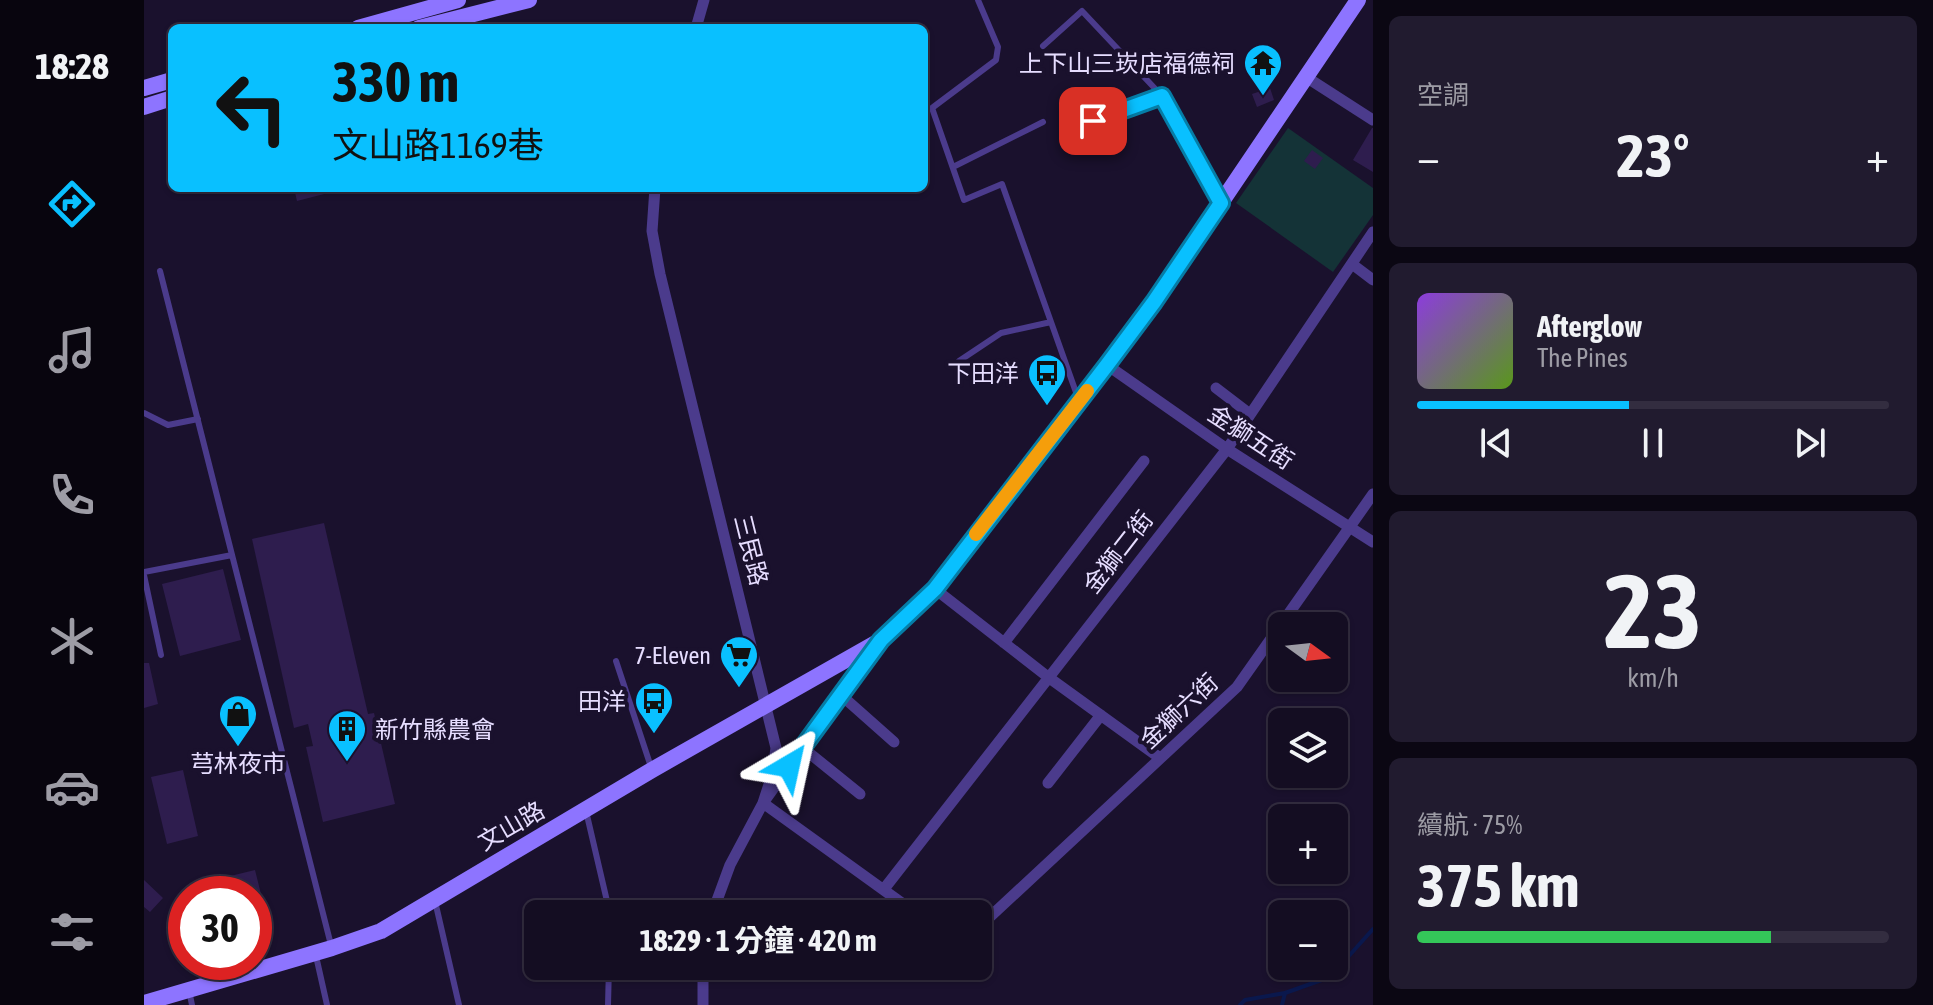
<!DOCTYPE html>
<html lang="zh-TW">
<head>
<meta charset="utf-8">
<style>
	body { margin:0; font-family:"Asap Condensed","Noto Sans TC",sans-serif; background:#211b2f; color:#f1f3f6; height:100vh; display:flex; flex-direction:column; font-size:30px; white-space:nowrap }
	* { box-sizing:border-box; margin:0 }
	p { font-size:26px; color:#9d9ca5 }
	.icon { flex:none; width:44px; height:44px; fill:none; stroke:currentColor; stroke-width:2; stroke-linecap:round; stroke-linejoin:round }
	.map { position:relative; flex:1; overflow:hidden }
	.side { display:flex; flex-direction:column; gap:16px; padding:16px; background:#0b0713; width:560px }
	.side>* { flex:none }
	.banner { position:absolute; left:24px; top:24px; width:760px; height:168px; border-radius:12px; box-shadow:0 2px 6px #0004,0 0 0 2px #332d40; background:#09c0ff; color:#111; overflow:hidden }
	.needle { width:52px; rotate:105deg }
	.fabs { position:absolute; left:1124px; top:612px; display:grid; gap:16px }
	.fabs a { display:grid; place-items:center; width:80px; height:80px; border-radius:12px; background:#140d22; box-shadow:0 2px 6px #0004,0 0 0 2px #332d40; font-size:40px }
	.speed { position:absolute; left:24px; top:876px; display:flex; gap:16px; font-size:40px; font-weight:700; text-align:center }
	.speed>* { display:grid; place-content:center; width:104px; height:104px; border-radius:50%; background:#140d22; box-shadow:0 2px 6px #0004,0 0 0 2px #332d40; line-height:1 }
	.speed .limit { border:12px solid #d22; background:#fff; color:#111 }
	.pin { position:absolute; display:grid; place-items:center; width:68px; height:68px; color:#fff; margin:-34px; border-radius:16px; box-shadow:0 4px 12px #0006 }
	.me { position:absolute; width:88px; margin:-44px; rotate:36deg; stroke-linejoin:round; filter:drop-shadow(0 0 6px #0008) }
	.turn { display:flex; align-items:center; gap:28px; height:168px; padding:0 32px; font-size:36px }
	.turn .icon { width:104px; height:104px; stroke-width:2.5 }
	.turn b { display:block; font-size:56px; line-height:68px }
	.big { font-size:60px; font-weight:700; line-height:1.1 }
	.side .tile { flex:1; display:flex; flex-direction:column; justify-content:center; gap:12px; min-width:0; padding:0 28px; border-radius:12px; background:#211b2f }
	.side .dial { align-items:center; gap:0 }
	.dial b { font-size:104px; line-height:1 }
	.song { display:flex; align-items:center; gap:24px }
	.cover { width:96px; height:96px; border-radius:12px; background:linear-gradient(135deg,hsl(270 70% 55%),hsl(90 70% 35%)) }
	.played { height:8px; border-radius:4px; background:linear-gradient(90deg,#09c0ff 45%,#332d40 45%) }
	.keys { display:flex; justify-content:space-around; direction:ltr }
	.heat { display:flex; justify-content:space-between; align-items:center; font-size:44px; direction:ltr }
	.charge { height:12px; border-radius:6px; background:linear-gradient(90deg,#34c759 75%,#332d40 0) }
	.trip { position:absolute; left:380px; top:900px; width:468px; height:80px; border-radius:12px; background:#140d22; box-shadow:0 2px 6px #0004,0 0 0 2px #332d40; font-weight:700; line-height:80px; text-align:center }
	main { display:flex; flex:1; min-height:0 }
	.dock { display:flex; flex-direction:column; width:144px; justify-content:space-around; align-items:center; background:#08050e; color:#9d9ca5 }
	.dock .icon { width:56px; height:56px }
	.dock .on { color:#09c0ff }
	.dock b { font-size:36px; color:#f1f3f6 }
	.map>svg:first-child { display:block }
	.green { fill:#143337 }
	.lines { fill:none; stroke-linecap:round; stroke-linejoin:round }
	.stream { stroke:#0a184d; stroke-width:4 }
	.building { fill:#2e1d4e }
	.service { stroke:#4b3b8c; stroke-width:6 }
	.minor { stroke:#4b3b8c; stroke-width:11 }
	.secondary { stroke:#8d74ff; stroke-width:16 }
	.route-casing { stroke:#067da6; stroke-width:20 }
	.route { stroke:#09c0ff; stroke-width:14 }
	.slow { stroke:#f59e0b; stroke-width:14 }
	.labels { text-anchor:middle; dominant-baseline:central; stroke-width:8; stroke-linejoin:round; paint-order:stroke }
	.poi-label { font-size:24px; fill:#e6ddff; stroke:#1a112d; text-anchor:end }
	.street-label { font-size:24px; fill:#e6ddff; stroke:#1a112d }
</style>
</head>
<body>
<main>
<nav class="dock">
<b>18:28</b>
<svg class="icon on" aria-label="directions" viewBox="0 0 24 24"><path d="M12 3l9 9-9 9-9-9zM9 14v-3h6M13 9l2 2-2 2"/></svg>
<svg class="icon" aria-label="music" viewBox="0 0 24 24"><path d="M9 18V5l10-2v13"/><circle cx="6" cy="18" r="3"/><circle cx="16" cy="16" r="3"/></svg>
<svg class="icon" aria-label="phone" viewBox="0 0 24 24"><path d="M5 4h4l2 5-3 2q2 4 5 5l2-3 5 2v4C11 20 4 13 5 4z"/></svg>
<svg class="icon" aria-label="climate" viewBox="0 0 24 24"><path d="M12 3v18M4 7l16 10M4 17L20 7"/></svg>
<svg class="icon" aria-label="car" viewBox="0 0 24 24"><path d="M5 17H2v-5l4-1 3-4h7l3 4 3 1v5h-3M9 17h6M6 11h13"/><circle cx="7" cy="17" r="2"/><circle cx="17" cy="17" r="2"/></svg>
<svg class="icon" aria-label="filters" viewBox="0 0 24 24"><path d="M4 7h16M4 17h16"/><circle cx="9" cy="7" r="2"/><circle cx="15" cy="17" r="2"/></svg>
</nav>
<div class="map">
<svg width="1229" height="1005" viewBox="0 0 1229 1005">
	<rect width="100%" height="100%" fill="#1a112d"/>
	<!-- green -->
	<path class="green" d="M1144,128l85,60v27l-40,57 -97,-69z"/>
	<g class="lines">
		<!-- stream -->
		<path class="stream" d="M1096,1005l5,-5 40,-7
			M1138,1005l3,-12 45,-16 43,-48"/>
	</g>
	<!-- building -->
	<path class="building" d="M1126,88l4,12 -17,7 -5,-13z
		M1228,128h1v44l-20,-12z
		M1168,150l11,8 -8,11 -11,-8z
		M150,188h38v4l-35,9z
		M180,523l44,191 6,-1 21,91 -72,18 -17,-75 7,-1 -5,-22 -14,4 -42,-189z
		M79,569l18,71 -61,16 -18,-72z
		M0,663h5l9,41 -14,4z
		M39,770l15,66 -31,8 -16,-67z
		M111,870l6,24h-40l-3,-15z
		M0,880l19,18 -13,14 -6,-5z"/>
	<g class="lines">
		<!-- service -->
		<path class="service" d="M834,0l20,47 -2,13 -64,48 32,92 38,-16 76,214
			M899,46l39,-35 80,85 57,104
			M949,121l69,-25
			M809,167l90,-45
			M16,271l171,674
			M815,361l42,-28 50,-11
			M0,413l24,12 30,-6
			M0,572l88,-17
			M0,575l17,80
			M472,661l35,106
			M442,811l24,103
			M291,901l24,104
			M172,956l11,49
			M45,990l3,15
			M464,1005l1,-39"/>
		<!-- minor -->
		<path class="minor" d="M552,28l8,-28
			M1162,77l67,43
			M511,188l-3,43 8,43 116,474 -4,27 -9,28 -33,62 -18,49
			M1208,264l21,16
			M963,365l120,84 146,93
			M1072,388l34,26
			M791,589l113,88 112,81
			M860,643l140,-182
			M732,646l-113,157 154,111
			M697,695l53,47
			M659,748l57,46
			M904,783l53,-68
			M740,889l343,-440 146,-217
			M834,928l259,-241 136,-193
			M559,1005v-39"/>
		<!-- secondary -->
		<path class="secondary" d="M214,28l100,-28
			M275,28l110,-28
			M0,88l28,-8
			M0,107l28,-9
			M0,1003l188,-55 49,-17 271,-161 229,-130 54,-51 219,-287 204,-302"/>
	</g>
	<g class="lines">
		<defs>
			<path id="route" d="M645,766l92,-126 54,-51 172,-224 47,-63 67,-99 -59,-107 -69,25"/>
		</defs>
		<!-- route casing -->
		<use href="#route" class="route-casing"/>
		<!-- route -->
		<use href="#route" class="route"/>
		<!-- slow -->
		<path class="slow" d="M832,534l111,-143"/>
	</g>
	<!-- icons -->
	<defs>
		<symbol id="temple-pin" viewBox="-11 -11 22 30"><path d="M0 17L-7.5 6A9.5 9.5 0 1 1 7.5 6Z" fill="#09c0ff" stroke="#1a112d"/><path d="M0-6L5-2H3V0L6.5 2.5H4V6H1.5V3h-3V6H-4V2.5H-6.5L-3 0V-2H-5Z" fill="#111"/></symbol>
		<symbol id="bus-pin" viewBox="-11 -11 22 30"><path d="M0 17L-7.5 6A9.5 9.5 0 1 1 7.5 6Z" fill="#09c0ff" stroke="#1a112d"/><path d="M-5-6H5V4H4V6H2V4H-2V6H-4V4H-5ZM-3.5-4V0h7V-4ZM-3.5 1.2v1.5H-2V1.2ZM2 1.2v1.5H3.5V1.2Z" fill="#111"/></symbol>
		<symbol id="supermarket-pin" viewBox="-11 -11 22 30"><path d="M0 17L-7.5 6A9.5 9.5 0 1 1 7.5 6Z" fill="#09c0ff" stroke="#1a112d"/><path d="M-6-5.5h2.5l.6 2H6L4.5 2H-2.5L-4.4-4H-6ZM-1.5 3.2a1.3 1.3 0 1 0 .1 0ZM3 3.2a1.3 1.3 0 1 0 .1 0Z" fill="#111"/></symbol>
		<symbol id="shop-pin" viewBox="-11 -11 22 30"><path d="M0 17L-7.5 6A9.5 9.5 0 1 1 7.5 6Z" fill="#09c0ff" stroke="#1a112d"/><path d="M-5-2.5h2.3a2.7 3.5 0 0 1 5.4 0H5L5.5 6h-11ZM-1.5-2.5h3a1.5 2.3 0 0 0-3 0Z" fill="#111"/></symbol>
		<symbol id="building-pin" viewBox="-11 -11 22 30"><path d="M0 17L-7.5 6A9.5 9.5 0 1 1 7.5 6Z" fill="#09c0ff" stroke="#1a112d"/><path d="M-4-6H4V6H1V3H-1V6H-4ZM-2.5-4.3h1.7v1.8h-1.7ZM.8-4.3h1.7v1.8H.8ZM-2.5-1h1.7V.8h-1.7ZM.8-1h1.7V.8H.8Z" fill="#111"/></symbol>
	</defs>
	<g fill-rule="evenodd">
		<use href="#temple-pin" x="1097" y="41" width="44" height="60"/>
		<use href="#bus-pin" x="881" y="351" width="44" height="60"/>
		<use href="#supermarket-pin" x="573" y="633" width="44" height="60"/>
		<use href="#bus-pin" x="488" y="679" width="44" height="60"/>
		<use href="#shop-pin" x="72" y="692" width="44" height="60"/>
		<use href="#building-pin" x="181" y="707" width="44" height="60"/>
	</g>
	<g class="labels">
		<!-- poi labels -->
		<g class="poi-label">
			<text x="1091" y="63">上下山三崁店福德祠</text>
			<text x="875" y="373">下田洋</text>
			<text x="567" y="655">7-Eleven</text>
			<text x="482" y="701">田洋</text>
			<text x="231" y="729" text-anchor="start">新竹縣農會</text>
			<text x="94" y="763" text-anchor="middle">芎林夜市</text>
		</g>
		<!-- street labels -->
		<g class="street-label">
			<text transform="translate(1107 437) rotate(33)">金獅五街</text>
			<text transform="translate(607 550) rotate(76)">三民路</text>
			<text transform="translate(974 552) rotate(-52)">金獅二街</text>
			<text transform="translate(1035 711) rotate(-43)">金獅六街</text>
			<text transform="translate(367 826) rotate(-30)">文山路</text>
		</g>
	</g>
</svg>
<div class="fabs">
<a><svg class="needle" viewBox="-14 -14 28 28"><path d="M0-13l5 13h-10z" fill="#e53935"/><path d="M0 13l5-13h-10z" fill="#9d9ca5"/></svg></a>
<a><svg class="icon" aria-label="layers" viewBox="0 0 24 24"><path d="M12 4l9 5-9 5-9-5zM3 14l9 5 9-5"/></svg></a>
<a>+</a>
<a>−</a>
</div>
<div class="speed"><div class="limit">30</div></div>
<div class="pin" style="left:949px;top:121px;background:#d93025"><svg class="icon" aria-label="arrive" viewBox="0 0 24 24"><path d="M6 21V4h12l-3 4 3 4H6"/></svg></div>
<svg class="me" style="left:645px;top:766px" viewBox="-20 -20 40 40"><path d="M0-17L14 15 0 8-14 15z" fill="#09c0ff" stroke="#fff" stroke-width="4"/></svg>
<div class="trip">18:29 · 1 分鐘 · 420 m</div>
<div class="banner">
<div class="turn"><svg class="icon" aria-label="left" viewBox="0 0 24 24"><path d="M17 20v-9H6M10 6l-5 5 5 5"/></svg><div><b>330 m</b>文山路1169巷</div></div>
</div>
</div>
<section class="side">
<div class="tile"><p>空調</p>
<div class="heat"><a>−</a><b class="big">23°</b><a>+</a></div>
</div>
<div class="tile">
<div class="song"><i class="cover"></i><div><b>Afterglow</b><p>The Pines</p></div></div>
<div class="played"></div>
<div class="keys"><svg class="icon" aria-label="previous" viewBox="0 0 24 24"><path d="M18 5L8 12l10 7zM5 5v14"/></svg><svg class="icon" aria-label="pause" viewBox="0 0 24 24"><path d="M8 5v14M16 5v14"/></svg><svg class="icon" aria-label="next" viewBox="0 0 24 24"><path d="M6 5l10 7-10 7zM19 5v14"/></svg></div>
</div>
<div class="tile dial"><b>23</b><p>km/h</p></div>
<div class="tile"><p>續航 · 75%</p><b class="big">375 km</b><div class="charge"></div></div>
</section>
</main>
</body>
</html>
